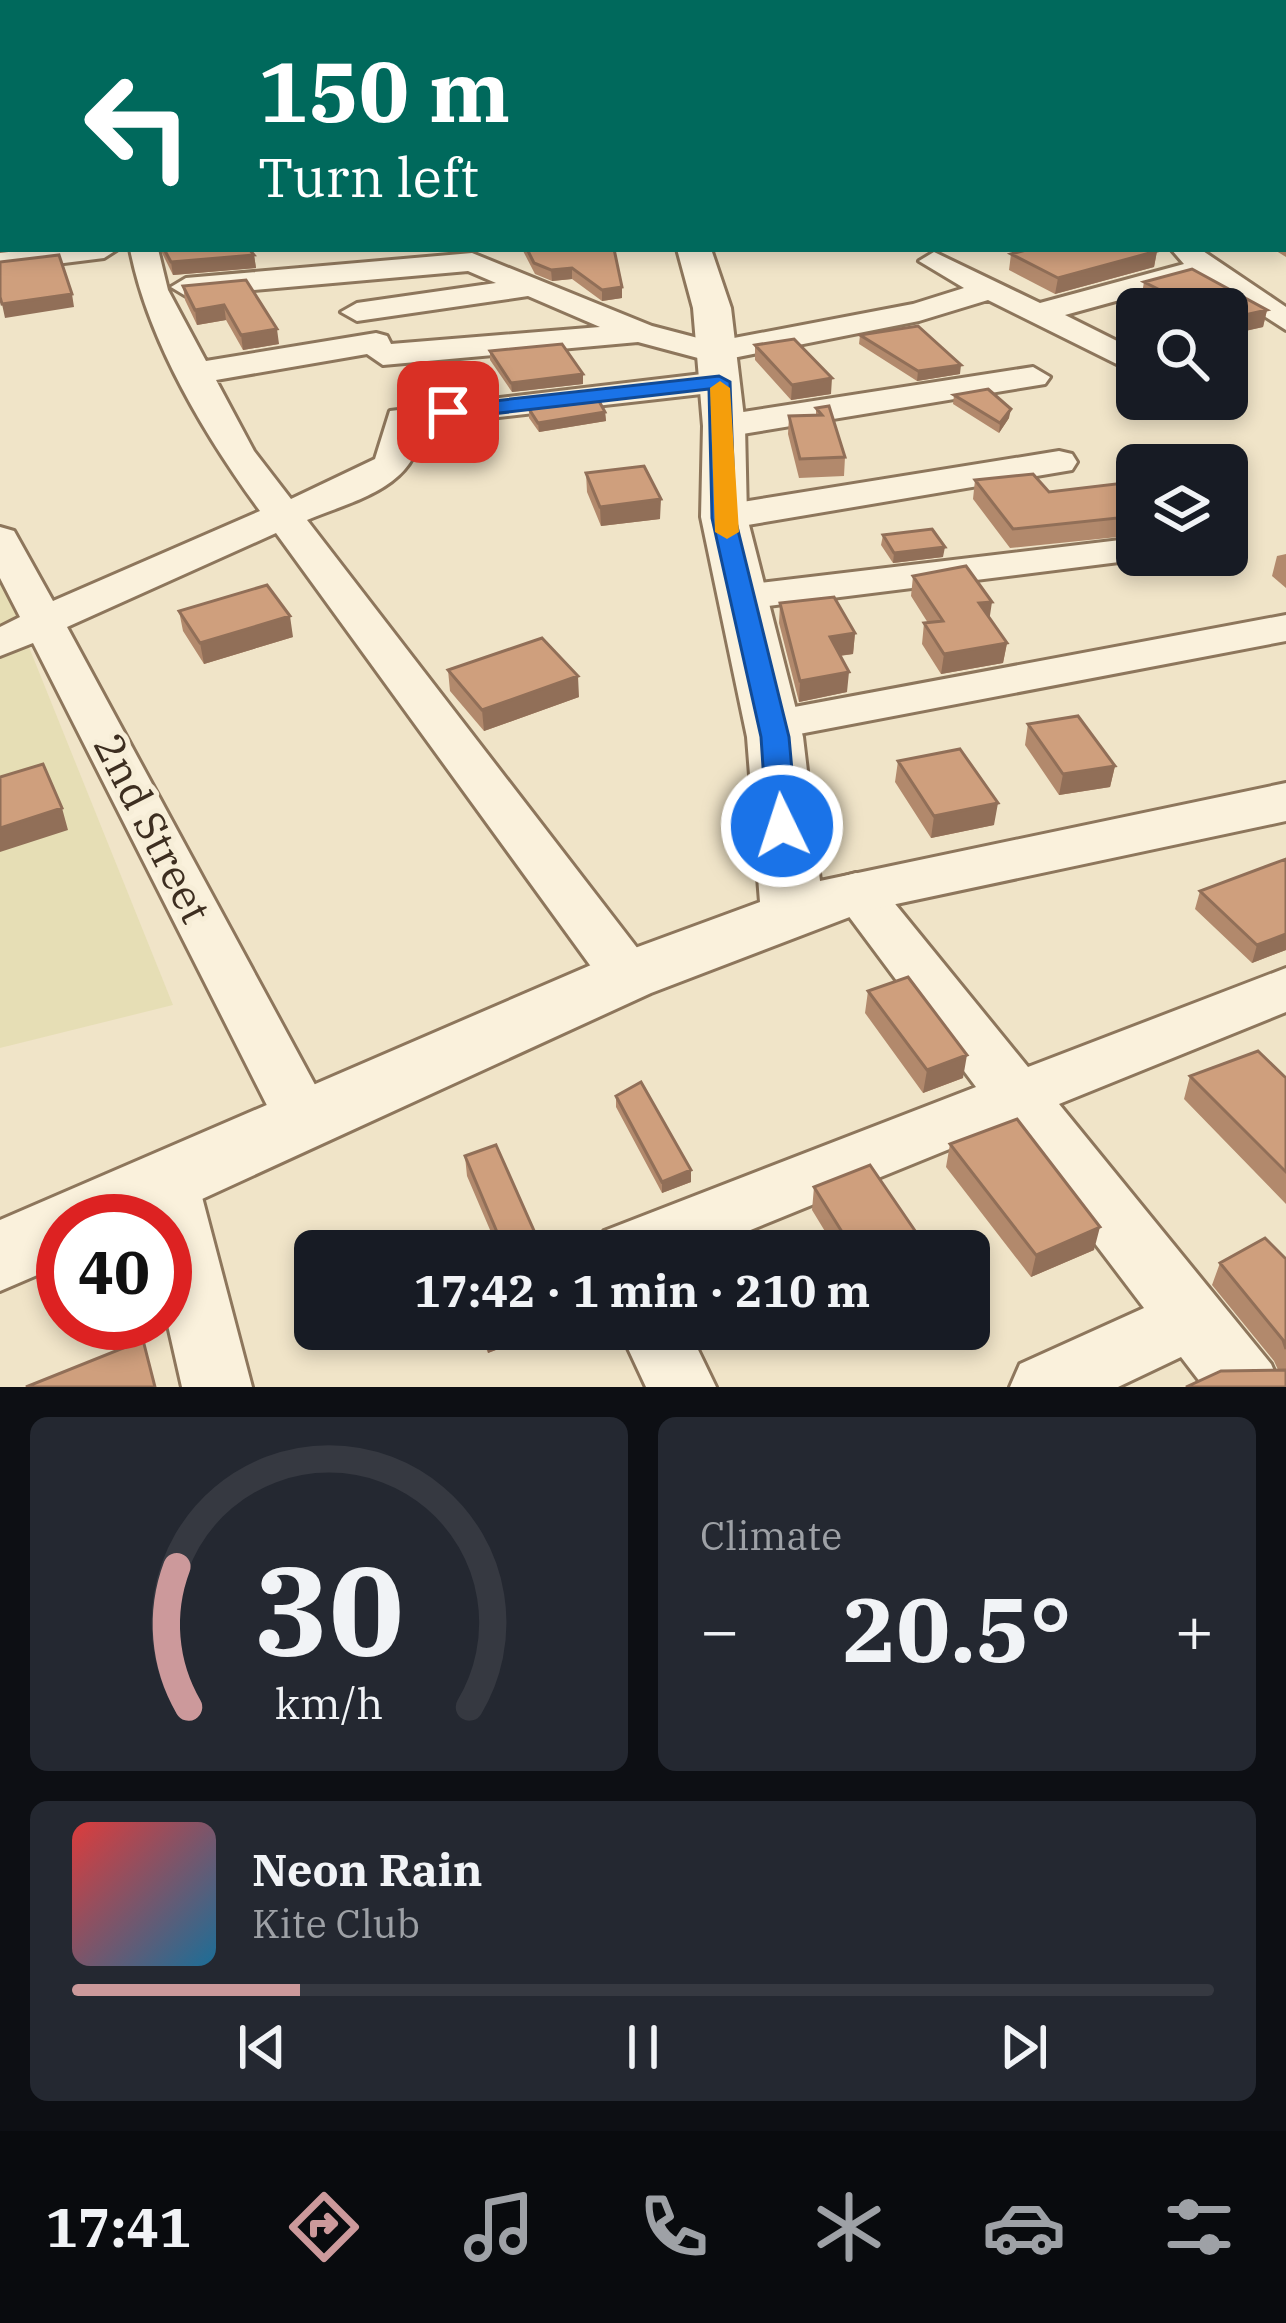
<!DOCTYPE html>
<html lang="en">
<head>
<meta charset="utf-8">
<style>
	body { margin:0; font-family:"IBM Plex Serif",serif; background:#242831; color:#f1f3f6; height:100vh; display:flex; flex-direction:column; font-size:45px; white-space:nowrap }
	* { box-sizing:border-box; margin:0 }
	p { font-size:39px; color:#9ea1a6 }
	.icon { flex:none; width:66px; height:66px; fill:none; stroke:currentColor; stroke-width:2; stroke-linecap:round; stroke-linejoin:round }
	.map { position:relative; height:1387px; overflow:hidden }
	.side { display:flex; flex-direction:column; gap:30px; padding:30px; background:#0d0f14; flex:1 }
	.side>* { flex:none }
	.banner { position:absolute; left:0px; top:0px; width:1287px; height:252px; box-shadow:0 6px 18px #0003; background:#00695c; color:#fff; overflow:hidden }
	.controls { position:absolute; left:1116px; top:288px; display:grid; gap:24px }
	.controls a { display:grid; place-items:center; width:132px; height:132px; border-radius:18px; background:#171b24; box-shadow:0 6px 18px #0003; font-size:60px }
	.speed { position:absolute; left:36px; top:1194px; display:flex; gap:24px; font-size:60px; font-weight:700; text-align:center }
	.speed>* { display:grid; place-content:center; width:156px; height:156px; border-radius:50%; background:#171b24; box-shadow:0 6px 18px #0003; line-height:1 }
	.speed .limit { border:18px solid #d22; background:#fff; color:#111 }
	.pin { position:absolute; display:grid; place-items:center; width:102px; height:102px; color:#fff; margin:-51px; border-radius:24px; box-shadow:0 6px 18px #0006 }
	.me { position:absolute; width:132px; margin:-66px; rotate:356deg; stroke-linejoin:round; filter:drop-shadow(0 0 9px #0008) }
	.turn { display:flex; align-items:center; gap:42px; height:252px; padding:0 60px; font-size:54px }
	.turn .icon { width:156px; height:156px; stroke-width:2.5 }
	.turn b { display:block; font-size:84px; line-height:102px }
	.big { font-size:90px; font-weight:700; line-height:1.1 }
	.side .tile { flex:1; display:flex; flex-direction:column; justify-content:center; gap:18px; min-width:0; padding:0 42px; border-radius:18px; background:#242831 }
	.side .dial { align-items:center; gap:0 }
	.dial svg { height:312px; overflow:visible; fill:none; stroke:#363941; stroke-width:7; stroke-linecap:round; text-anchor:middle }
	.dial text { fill:#f1f3f6; stroke:none }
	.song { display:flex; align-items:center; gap:36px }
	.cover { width:144px; height:144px; border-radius:18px; background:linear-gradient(135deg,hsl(0 70% 55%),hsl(200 70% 35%)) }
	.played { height:12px; border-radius:6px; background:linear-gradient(90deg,#cc999b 20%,#363941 20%) }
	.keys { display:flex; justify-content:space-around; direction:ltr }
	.heat { display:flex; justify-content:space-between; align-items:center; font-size:66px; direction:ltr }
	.side .tiles { flex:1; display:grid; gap:30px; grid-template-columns:1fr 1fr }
	.tile:last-child { grid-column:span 2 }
	.trip { position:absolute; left:294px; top:1230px; width:696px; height:120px; border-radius:18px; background:#171b24; box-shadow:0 6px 18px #0003; font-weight:700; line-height:120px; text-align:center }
	.tab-bar { display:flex; height:192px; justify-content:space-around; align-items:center; background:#090b0e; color:#9ea1a6 }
	.tab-bar .icon { width:84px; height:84px }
	.tab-bar .current { color:#cc999b }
	.tab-bar b { font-size:54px; color:#f1f3f6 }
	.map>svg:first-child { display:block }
	.farmland { fill:#e6deb5 }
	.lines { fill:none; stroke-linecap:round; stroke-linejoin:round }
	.minor-casing { stroke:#8d765c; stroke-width:6 }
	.tertiary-casing { stroke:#8d765c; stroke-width:6 }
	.minor { fill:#faf1dc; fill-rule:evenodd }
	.tertiary { fill:#faf1dc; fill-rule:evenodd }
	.wall { fill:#b2896c }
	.shaded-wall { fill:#916f58 }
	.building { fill:#cf9f7d; stroke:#916f58; stroke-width:3 }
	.route { fill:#1a73e8; stroke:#114b97; stroke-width:3 }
	.slow { fill:#f59e0b }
	.labels { text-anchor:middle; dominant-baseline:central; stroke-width:10; stroke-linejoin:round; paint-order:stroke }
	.street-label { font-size:42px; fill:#3d2e20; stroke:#f7eed8 }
</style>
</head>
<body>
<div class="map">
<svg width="1286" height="1387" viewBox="0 0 1286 1387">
	<rect width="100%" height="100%" fill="#f0e4c8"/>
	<!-- farmland -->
	<path class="farmland" d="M0,575l173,430 -173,43z"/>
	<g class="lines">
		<defs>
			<path id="minor" d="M49,0h53l-55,3z
				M275,0h21l2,3h-21z
				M1284,115h2v15h-2z
				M3,149v16l-3,1v-16z
				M1284,211h2v17h-2z
				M34,249h84l-14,9 -104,13v-18z
				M130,249h28l10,41 38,71 170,-28 11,3 4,8 209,-17 -72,-31 -171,25 -16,-9 16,-9 139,-20 -28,-12 -282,25 -15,-9 15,-9 286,-25 180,73 61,16 200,-38 51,-16 -45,-27 15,-9 106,51 144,-39 -13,-15h29l86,58v23l-83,-53 -138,38 72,36v23l-149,-74 -69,21 -206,41 -75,-20 -255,23 -16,-11 -151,26 38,71 37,48 84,-40 15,-48 329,-39 17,10 -17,10 -299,34c1,61 -68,75 -113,94l341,442 8,14 -8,14 -20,6 -20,-6 -332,-457 -209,94 266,491 -9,17 -21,7 -21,-7 -249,-492 -33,13v-29l20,-10 -20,-39v-51l14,4 39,70 207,-90c-55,-75 -112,-170 -130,-262z
				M1033,367l17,10 -5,7 -321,53 -18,-11 18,-11z
				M1059,451l13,3 5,8 -5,8 -348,59 -19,-12 19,-12z
				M1137,538v17l14,3 -408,51 -15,-3 -6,-9 6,-9 15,-3z
				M1286,615v26l-513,98 -16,-4 -7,-10 7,-10 16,-4z
				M856,873l18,5 154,189 258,-99v44l-227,92 212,260 10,23h-77l-23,-30 -63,30h-108l10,-23 124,-56 -138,-182 -307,125h-105l10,-20 372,-144 -146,-196 8,-13z
				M166,1152l22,8 9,18 55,209h-70l-17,-75v-91h-21l-9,-43 9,-18z
				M619,1329h69l28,58h-70z"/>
			<path id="tertiary" d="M551,0h24l1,3h-24z
				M677,249h34l20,59 14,118 2,91 56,220 17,144 466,-98v38l-418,89 -217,83 -497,228h-91v43l-63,27v-71l605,-261 155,-57 -13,-165 -46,-220 2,-91 -10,-118z"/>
		</defs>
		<!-- minor casing -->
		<use href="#minor" class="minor-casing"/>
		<!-- tertiary casing -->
		<use href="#tertiary" class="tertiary-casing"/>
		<!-- minor -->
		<use href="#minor" class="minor"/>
		<!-- tertiary -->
		<use href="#tertiary" class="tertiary"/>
	</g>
	<!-- wall -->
	<path class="wall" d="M1286,226v31l-13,-8h11v-22z
		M160,249h89l5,6 2,13 -83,7z
		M522,249h92l8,49 -20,3 -30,-22 -20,2 -17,-7z
		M1157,251l-3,16 -99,27 -46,-24 2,-16z
		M1192,269l75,41 -4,17 -36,8v-26h-66l-20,-10 3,-17z
		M246,280l33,64 -36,6 -17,-30 -29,5 -12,-25 -2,-14z
		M860,335l100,39 -43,7 -58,-37z
		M755,345l76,49 -40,6 -36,-40z
		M490,351l93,33 -71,8 -22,-32z
		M954,395l55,23 -10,15 -46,-29z
		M829,406l16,51 -1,19 -45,2 -11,-44 1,-18 27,-1v-7z
		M529,409l76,3 1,9 -67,11 -10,-14z
		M586,473l74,46 -59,7 -14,-34z
		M975,480l74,12 88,6v37l-127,13 -37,-49z
		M883,535l60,22 -50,6 -12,-18z
		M1286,554v34l-14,-12 5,-20z
		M913,576l76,42 18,25 -4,20 -62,11 -19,-30 2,-21h4l-17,-27z
		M780,603l75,30 -2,21 -13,2 7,36 -48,10 -20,-79z
		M179,611l114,26 -89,27 -21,-33z
		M448,670l131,27 -95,34 -34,-40z
		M1028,724l87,42 -5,21 -51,8 -34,-50z
		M898,761l96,64 -63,13 -36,-56z
		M1286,859v91l-34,13 -57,-54 5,-18z
		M868,991l95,87 -40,15 -58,-80z
		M1190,1076l96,2v126l-102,-105z
		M616,1096l75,86 -29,11 -46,-86z
		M950,1144l144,106 -63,27 -85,-110z
		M465,1156l78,95h-44l-32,-75z
		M814,1187l106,51 -2,13h-81l-25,-41z
		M1286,1259v128l-12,-26 -62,-76 8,-22z
		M478,1329h72l-62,24z"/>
	<!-- shaded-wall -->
	<path class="shaded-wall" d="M1157,251l-3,16 -99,27 3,-16z
		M254,255l2,13 -83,7 -2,-13z
		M572,268v11l-20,2 -1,-11z
		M622,287v11l-20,3v-11z
		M72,294l2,13 -69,11 -3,-14z
		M224,305l2,15 -29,5 -2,-15z
		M1267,310l-4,17 -36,8v-16z
		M277,329l2,15 -36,6 -2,-15z
		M961,365l-1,9 -43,7 1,-10z
		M583,374v10l-71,8 -1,-9z
		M832,378l-1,16 -40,6 1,-15z
		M1011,409l-2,9 -10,15 1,-10z
		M605,412l1,9 -67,11 -1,-9z
		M661,499l-1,20 -59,7 -1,-19z
		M945,547l-2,10 -50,6 1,-10z
		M992,602l-3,20 -10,-19z
		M290,616l3,21 -89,27 -4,-21z
		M855,633l-2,21 -25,3 2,-20z
		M1007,643l-4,20 -62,11 3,-20z
		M849,672l-2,20 -48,10 1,-21z
		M578,676l1,21 -95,34 -2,-21z
		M1115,766l-5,21 -51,8 4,-21z
		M998,803l-4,22 -63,13 3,-22z
		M62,808l6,22 -68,22v-24z
		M1286,934v16l-34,13 5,-18z
		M967,1055l-4,23 -40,15 4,-23z
		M691,1170v12l-29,11v-11z
		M1100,1227l-6,23 -63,27 5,-22z
		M920,1238l-2,13h-29z
		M499,1329h51l-62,24 -2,-19z"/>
	<!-- building -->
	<path class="building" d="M0,0l3,3v17l-3,-1z
		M64,0h45l2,3h-46z
		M358,0h51l4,3h-51z
		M662,0h624v3h-625z
		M1284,14l2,8v66h-2z
		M3,29v51l-3,1v-45z
		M3,100v33l-3,-7v-25z
		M3,218v19h-3v-18z
		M164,249h85l5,6 -83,7z
		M527,249h87l8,38 -20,3 -30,-22 -21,2 -17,-7z
		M1030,249h123l4,2 -99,27 -47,-24z
		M59,255l13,39 -70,10 -2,-7v-35z
		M1192,269l75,41 -40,9v-10h-29l-54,-27z
		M246,280l31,49 -36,6 -17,-30 -29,5 -12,-24z
		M918,326l43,39 -43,6 -58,-36z
		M794,339l38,39 -40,7 -37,-40z
		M562,344l21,30 -72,9 -21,-32z
		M988,389l23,20 -11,14 -46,-28z
		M599,401l6,11 -67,11 -9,-14z
		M829,406l16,51 -45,2 -11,-43 33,-1 -6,-7z
		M644,466l17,33 -61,8 -14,-34z
		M1033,474l16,18 75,-9 13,15v18l-124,13 -38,-49z
		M932,529l13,18 -51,6 -11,-18z
		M966,566l26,36 -13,1 28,40 -63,11 -20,-31 19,-2 -30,-45z
		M267,585l23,31 -90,27 -21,-32z
		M834,597l21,36 -25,4 19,35 -49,9 -20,-78z
		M542,638l36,38 -96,34 -34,-40z
		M1078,716l37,50 -52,8 -35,-50z
		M960,749l38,54 -64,13 -36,-55z
		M43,764l19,44 -62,20v-51z
		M1286,859v75l-29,11 -57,-54z
		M908,977l59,78 -40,15 -59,-79z
		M1258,1051l28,27v94l-96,-96z
		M641,1082l50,88 -29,12 -46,-86z
		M1017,1119l83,108 -64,28 -86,-111z
		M496,1145l47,106h-38l-40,-95z
		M870,1165l50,73 -31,13h-35l-40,-64z
		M1265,1238l21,21v90l-3,-9 -63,-77z
		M592,1240l6,11h-34z
		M143,1340l12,47h-129z
		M1286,1370v17h-100l35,-16z"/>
	<!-- route -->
	<path class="route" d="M719,376l11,6 5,136 54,219 8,89 -15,10 -15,-10 -6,-89 -49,-219 -3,-129 -261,30 -11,-7 11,-6z"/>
	<!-- slow -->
	<path class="slow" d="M720,381l10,7 9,144 -12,7 -12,-7 -5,-144z"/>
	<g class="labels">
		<!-- street labels -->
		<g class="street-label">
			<text transform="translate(153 828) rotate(63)">2nd Street</text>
		</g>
	</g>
</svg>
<div class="controls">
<a><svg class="icon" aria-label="search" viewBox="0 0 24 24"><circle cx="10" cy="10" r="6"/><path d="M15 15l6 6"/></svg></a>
<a><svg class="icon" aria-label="layers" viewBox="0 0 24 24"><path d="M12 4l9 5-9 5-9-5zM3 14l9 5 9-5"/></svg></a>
</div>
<div class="speed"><div class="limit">40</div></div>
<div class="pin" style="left:448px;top:412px;background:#d93025"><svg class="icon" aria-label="arrive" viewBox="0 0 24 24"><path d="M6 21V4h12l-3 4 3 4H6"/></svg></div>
<svg class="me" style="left:782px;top:826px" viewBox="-20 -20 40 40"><circle r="17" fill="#1a73e8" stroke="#fff" stroke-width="3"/><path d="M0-11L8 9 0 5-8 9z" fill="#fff"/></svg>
<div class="trip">17:42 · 1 min · 210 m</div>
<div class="banner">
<div class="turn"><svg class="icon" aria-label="left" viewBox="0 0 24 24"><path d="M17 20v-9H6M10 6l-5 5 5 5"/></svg><div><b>150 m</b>Turn left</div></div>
</div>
</div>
<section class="side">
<div class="tiles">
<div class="tile dial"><svg viewBox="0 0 100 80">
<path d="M14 69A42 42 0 1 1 86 69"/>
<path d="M14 69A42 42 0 0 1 11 33" stroke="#cc999b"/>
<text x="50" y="56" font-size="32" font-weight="700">30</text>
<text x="50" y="72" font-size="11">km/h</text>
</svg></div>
<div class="tile"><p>Climate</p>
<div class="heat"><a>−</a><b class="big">20.5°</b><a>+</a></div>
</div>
<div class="tile">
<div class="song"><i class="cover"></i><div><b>Neon Rain</b><p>Kite Club</p></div></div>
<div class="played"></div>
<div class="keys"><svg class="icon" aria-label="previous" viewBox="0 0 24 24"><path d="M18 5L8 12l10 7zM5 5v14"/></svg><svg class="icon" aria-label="pause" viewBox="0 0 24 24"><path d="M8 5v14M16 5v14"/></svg><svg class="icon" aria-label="next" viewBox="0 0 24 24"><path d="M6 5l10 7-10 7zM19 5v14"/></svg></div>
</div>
</div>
</section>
<nav class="tab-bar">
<b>17:41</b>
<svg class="icon current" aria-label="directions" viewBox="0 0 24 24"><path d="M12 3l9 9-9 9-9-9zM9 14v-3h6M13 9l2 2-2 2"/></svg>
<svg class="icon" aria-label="music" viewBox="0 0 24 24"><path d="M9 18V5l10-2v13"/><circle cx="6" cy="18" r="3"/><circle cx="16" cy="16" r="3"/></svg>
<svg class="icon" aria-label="phone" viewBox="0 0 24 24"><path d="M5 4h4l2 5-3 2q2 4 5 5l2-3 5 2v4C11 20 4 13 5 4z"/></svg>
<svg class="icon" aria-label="climate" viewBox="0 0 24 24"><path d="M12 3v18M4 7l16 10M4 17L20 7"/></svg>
<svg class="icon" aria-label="car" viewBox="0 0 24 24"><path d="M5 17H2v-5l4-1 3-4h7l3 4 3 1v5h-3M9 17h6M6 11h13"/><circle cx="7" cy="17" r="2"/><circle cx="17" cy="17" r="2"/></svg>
<svg class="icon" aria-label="filters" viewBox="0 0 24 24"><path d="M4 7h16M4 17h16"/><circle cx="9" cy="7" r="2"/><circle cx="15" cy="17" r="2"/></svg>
</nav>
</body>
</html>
